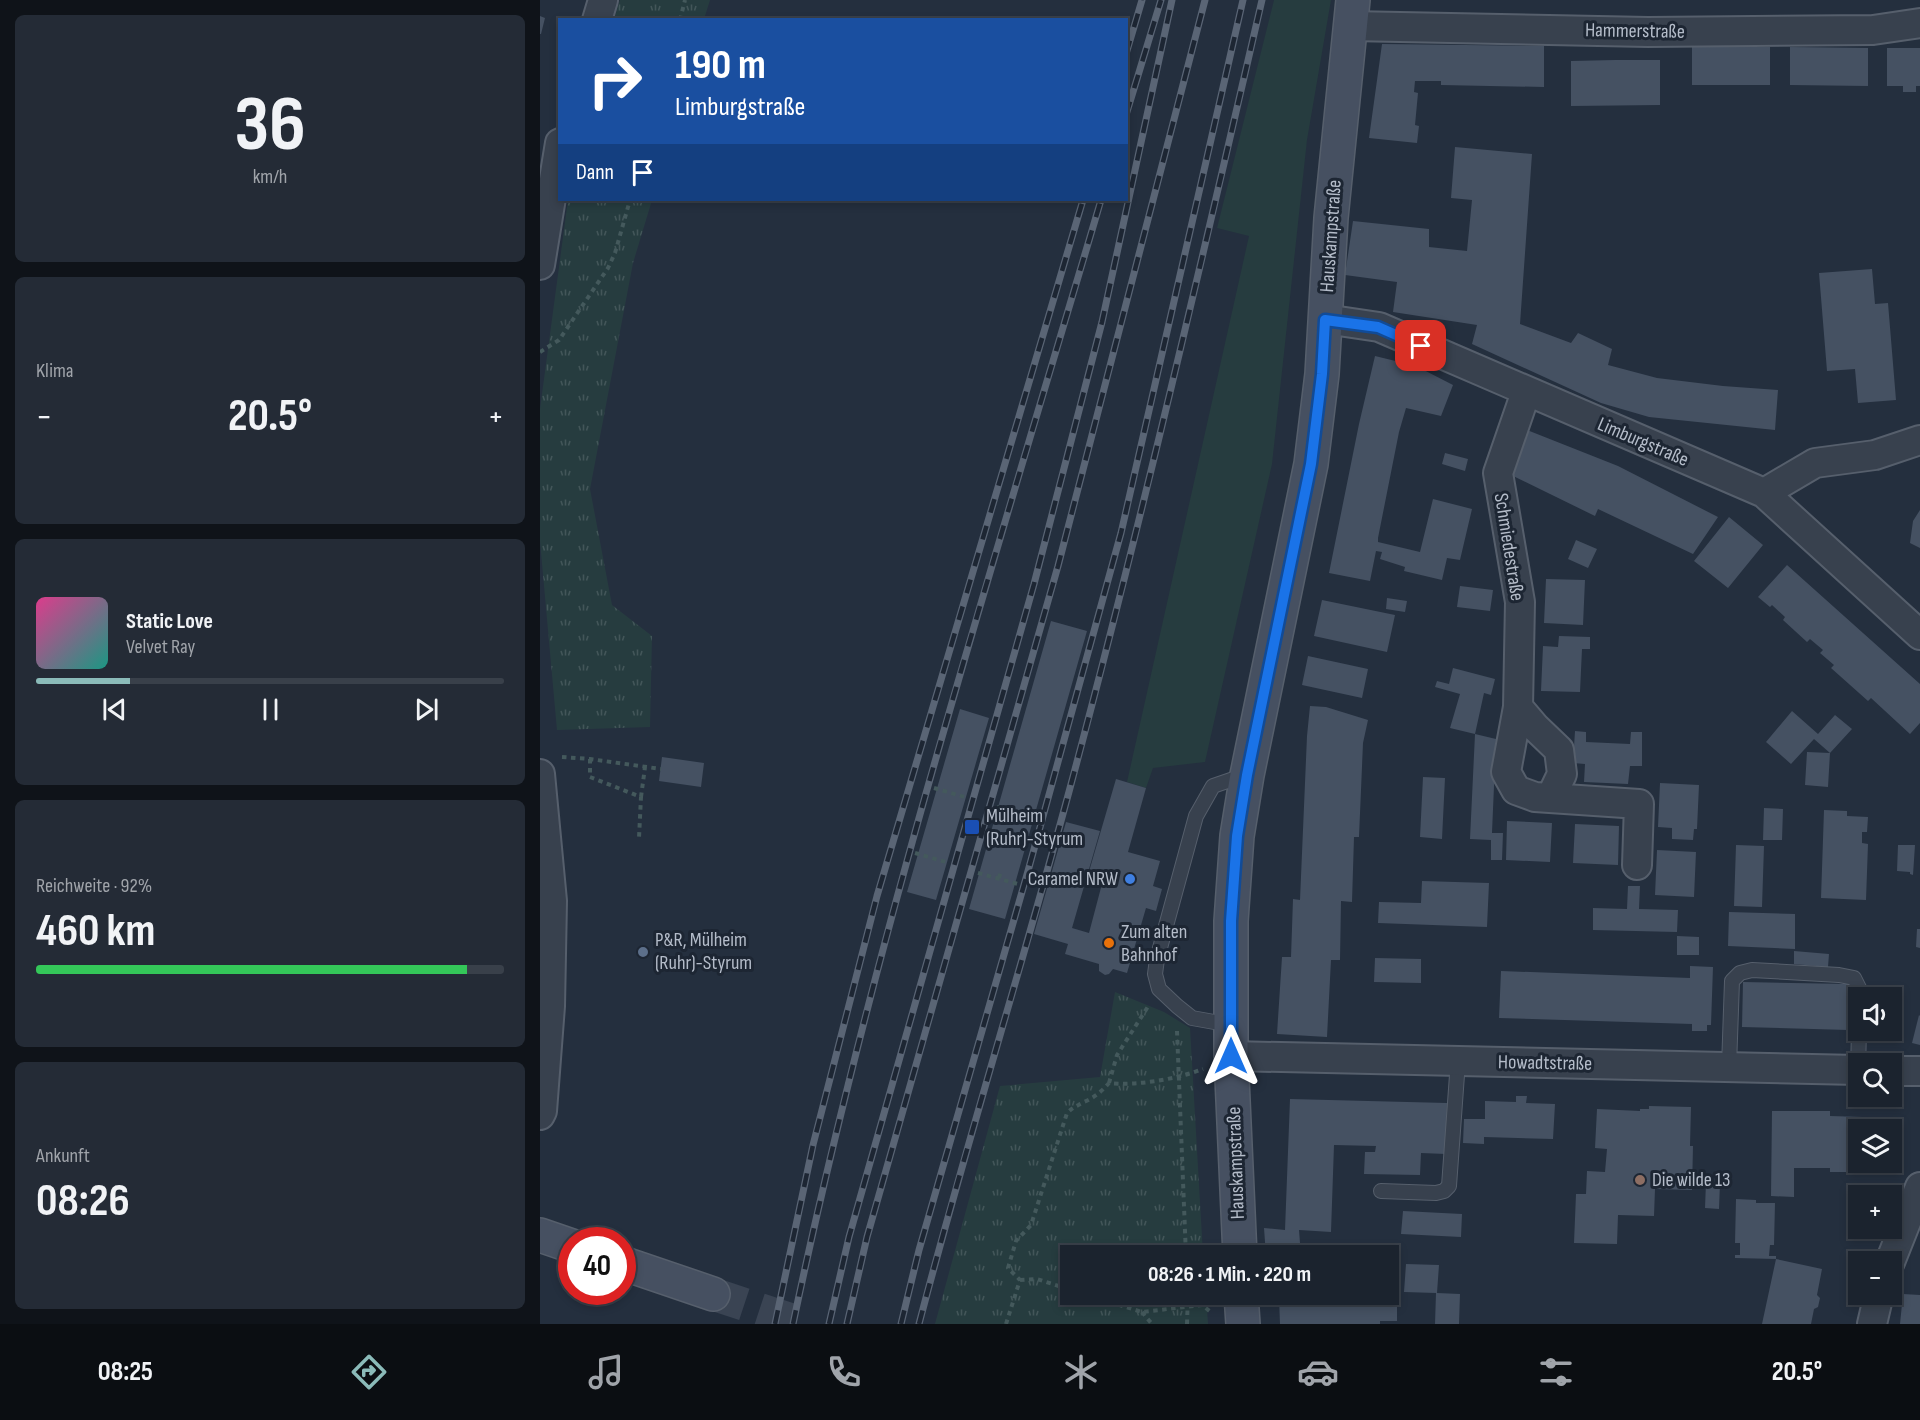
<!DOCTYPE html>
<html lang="de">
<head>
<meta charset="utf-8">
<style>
	body { margin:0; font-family:"Sofia Sans Condensed",sans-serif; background:#242b36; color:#f1f3f6; height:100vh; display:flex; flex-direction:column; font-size:22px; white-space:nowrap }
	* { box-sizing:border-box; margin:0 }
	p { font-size:20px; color:#a0a4aa }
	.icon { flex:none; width:33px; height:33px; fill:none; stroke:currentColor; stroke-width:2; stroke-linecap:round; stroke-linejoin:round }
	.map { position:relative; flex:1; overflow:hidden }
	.panel { display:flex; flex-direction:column; gap:15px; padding:15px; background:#0f1319; width:540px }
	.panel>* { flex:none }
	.top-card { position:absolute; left:18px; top:18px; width:570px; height:183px; border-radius:0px; box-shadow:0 3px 9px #0003,0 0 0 2px #39404a; background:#1a4fa0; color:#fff; overflow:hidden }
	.fabs { position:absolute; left:1308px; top:987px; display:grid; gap:12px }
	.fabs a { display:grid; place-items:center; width:54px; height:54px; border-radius:0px; background:#1b232e; box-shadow:0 3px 9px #0003,0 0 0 2px #39404a; font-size:30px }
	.speed { position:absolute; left:18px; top:1227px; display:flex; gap:12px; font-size:30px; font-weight:700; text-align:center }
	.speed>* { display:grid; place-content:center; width:78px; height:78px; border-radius:50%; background:#1b232e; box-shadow:0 3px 9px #0003,0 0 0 2px #39404a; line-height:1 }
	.speed .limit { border:9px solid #d22; background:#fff; color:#111 }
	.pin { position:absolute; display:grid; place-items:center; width:51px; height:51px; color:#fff; margin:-26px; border-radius:12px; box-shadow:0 3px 9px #0006 }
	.me { position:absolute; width:66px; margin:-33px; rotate:0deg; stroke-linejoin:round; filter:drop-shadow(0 0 4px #0008) }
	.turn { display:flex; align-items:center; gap:21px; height:126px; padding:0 18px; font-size:27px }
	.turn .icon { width:78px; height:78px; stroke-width:2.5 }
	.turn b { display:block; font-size:42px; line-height:51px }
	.then { display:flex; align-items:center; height:57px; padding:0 18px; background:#0003; gap:12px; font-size:22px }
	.big { font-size:45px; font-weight:700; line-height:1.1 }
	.panel .card { flex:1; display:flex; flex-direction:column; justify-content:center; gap:9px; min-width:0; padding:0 21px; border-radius:9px; background:#242b36 }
	.panel .dial { align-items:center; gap:0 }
	.dial b { font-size:78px; line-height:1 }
	.song { display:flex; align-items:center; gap:18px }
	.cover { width:72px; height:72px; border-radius:9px; background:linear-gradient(135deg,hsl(330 70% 55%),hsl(170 70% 35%)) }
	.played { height:6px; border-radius:3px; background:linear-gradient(90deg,#8bbbb9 20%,#39404a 20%) }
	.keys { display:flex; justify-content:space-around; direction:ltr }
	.heat { display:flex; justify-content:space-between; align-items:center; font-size:33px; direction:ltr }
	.charge { height:9px; border-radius:4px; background:linear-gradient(90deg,#34c759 92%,#39404a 0) }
	.trip { position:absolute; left:520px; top:1245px; width:339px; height:60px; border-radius:0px; background:#1b232e; box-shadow:0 3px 9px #0003,0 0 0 2px #39404a; font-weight:700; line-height:60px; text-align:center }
	.tab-bar { display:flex; height:96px; justify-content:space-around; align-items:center; background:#0b0e12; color:#a0a4aa }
	.tab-bar .icon { width:42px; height:42px }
	.tab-bar .current { color:#8bbbb9 }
	.tab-bar b { font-size:27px; color:#f1f3f6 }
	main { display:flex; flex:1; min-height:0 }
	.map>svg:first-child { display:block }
	.green { fill:#263c3f }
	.park { fill:url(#park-tufts) }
	.building { fill:#455162 }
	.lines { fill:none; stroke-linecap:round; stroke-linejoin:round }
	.secondary-tunnel { stroke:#3a4453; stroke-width:33; stroke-dasharray:33 16; stroke-linecap:butt }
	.lane-casing { stroke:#565f6c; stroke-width:16 }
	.street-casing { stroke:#565f6c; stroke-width:32 }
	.secondary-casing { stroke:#565f6c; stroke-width:36 }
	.path { stroke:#44595c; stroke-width:4; stroke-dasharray:4.5 4.5; stroke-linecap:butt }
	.lane { stroke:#38414e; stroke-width:14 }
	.street { stroke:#38414e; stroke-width:28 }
	.secondary { stroke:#465061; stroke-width:33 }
	.rail-casing { stroke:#5a6575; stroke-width:7 }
	.rail { stroke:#1d2633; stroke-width:4.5; stroke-dasharray:14; stroke-linecap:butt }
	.route-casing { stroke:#114b97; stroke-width:15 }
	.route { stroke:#1a73e8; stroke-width:10 }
	.transit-dot { fill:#1a4fb4; stroke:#1d2633; stroke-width:2 }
	.shop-dot { fill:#3f7fe0; stroke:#1d2633; stroke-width:2 }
	.food-dot { fill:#e8710a; stroke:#1d2633; stroke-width:2 }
	.service-dot { fill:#5c6f8a; stroke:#1d2633; stroke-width:2 }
	.education-dot { fill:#8d6e63; stroke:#1d2633; stroke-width:2 }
	.labels { text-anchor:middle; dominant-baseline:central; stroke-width:6; stroke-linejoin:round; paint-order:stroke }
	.street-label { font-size:20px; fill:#b4bcc9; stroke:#1d2633 }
	.poi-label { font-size:20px; fill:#b4bcc9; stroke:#1d2633; text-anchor:start }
</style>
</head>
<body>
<main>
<section class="panel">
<div class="card dial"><b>36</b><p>km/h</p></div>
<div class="card"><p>Klima</p>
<div class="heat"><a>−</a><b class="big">20.5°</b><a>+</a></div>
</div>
<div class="card">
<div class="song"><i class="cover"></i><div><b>Static Love</b><p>Velvet Ray</p></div></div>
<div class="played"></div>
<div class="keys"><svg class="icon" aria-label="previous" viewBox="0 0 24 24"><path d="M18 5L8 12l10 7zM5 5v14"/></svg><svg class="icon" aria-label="pause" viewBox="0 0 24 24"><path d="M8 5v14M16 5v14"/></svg><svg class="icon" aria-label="next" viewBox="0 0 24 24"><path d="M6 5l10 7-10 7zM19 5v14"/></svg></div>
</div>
<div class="card"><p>Reichweite · 92%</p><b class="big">460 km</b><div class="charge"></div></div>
<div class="card"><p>Ankunft</p><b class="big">08:26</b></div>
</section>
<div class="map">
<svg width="1380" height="1324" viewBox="0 0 1380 1324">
	<defs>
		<pattern id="park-tufts" width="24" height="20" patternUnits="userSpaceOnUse" patternTransform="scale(1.5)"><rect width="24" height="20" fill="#263c3f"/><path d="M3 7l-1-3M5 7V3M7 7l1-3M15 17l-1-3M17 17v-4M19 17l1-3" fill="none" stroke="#435659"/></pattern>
	</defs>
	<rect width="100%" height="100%" fill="#242f3e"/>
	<!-- green -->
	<path class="green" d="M734,0h57l-24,140 -35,324 -67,298 -52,6 -7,20 -19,-6 122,-546 -32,-8z"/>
	<!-- park -->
	<path class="park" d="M80,0h90l-6,19h-90z
		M28,200h84l-19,63 -43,226 22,116 40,31 -2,91 -93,3 -17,-189v-132z
		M575,992l49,20 26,16 13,227 -132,1v38l135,1 2,29h-273l65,-238 100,-9z"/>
	<!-- building -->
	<path class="building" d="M0,16l5,2 -4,16h-1z
		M842,44l162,2v41l-103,-2v-4h-26l-1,11 4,1 -3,32 4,1 -2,17 -48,-5z
		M1152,47h78v38h-78z
		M1250,47l78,1v38l-78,-1z
		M1347,48h33v38h-4v6h-13v-6h-16z
		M1075,60h45v45l-89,1v-45z
		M915,147l77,7 -12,170 51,19 7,-10 34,16 -4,16 49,13 66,8 55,4 -3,40 -126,-13 -48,-14 -129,-59 5,-19 -84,-13 4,-30 -52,-7 8,-54 76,8v18l38,4 5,-51 -21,-2z
		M1332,269l3,35 13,-1 8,97 -38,3 -3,-34 -28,2 -8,-98z
		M835,356l41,10 37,19 -12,31 -35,-8 -7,24 -21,106v4l42,10 13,-53 39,10 -12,51 -13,-2 -5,22 -38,-9 1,-4 -25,-8 2,-7 -6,-1 -6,30 -41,-8 30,-149z
		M987,430l91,36 100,51 -25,37 -95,-45 -3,7 -86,-42z
		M905,453l23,6 -3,12 -23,-7z
		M1380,510v38l-10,-5 3,-22z
		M1189,517l34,28 -35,43 -34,-27z
		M1036,540l21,9 -9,19 -20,-9z
		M1247,565l133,119v39l-10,11 -39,-36 -3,3 -37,-33 3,-3 -14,-12 3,-3 -13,-11 -3,3 -24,-22 2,-3 -13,-12 -2,2 -12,-10z
		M1006,579l39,1 -2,45 -39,-2z
		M920,586l33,4 -3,21 -33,-4z
		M847,598l20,3 -2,11 -19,-3z
		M782,600l73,15 -8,37 -73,-16z
		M511,621l36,10 -82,288 -36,-10z
		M1019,636l31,1v12h-8l-2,43 -39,-1 2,-45 15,1z
		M768,656l60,13 -6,29 -60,-13z
		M913,668l42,11 -4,16 -7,-2 -9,41 -25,-6 10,-34 -25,-7 2,-6 12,3z
		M770,706l16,1 42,13 -5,23 -4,94h-5l-2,65 -11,-1 -1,59h-9l-4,77 -50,-3 5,-77h9l2,-58 7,1 7,-164z
		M420,709l29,9 -53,182 -29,-8z
		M1252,711l26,23 17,-19 17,14 -22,24 -2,34 -23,-2 2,-33 23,1 -16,-14 -23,25 -25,-22z
		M1035,731l11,1v10l44,2 1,-12h11v34h-12l-2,18 -44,-2 1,-18 -12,-1z
		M935,734l21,5 -4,94h11l-1,27h-11v-20l-21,-1z
		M122,757l42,6 -3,24 -42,-6z
		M883,777l22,1 -3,61 -22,-2z
		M576,779l30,9 -18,64 32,9 -7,25 9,3 -6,22 -10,-3 -19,65 -14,-4 -4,5 -4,1 -6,-4v-7l-34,-10 3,-10 -34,-10 32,-112 34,9 -28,97 17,5 14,-53 -15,-5z
		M1120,783l39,2 -2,44h-3l-1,11 -21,-1v-11l-14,-1z
		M1224,808l19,1 -1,31h-19z
		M1284,810l23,1v5l21,1 -1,15h-5v11l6,1 -2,56 -45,-2z
		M967,821l45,2 -2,39 -44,-2z
		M1035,824l44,2 -1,39 -45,-2z
		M1196,845l28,1 -2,61 -28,-1z
		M1358,845h17l-2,30 -3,-1v-2l-13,-1z
		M1117,850l39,2 -2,45 -39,-2z
		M882,881l67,2 -2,44 -109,-4 1,-21 42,1z
		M1088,886h12l-1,23 39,1 -1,22 -84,-2v-22l34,1z
		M1189,912l66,2v35l-67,-3z
		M1377,929h3v19l-4,-1z
		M1137,936l22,1v18h-22z
		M1254,951l35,3 -1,13 -34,-3z
		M835,958l46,1v24l-47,-1z
		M1150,966l23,1 -2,58h-4v6h-15v-7l-193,-6 2,-47 189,7z
		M1203,982l106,2 -1,46 -106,-3z
		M1379,1015l1,1v29l-8,-2z
		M976,1096h11l-1,7 29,1 -2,35 -69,-2v7l-21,-1 1,-24h21v-18l31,1z
		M750,1099l157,4 -1,51 -25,-1 -1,22 -56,-1 1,-22h10l1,-6 -42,-1 -3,87 -32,-2 2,26h-35l-2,-28 21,2z
		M1109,1106l42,1 -1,39h3l-1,44 -37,-1 -1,27 -36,-1 -1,29 -43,-1 2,-49h10l1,-23 18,1 2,-23 -12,-1 2,-39 43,2v-2h9z
		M1232,1111h58v5l33,1v13h-5v32h5v10h-33v-4h-36v29l-23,-1z
		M1166,1182l14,1 -1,26 -14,-1z
		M1196,1199l20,1v3h19l-1,42h-4l-1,11h7v3l-41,-1v-3h5v-12h-5z
		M863,1211l59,3 -1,23 -60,-3z
		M1236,1259l46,10 -5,26 3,3 -2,9 -4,2 -3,15h-49z
		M866,1264l33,1 -2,28 23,1 -1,30h-24l1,-31 -32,-1z
		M1363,1294l17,1v29h-20z
		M739,1298l118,4v19h-17v3h-100z"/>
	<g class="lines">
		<!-- secondary-tunnel -->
		<path class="secondary-tunnel" d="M173,1294l91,30"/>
		<defs>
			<path id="lane" d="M691,1025l-39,-7 -15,-12 -18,-17 -4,-15 2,-15 39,-143 17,-30 32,-11
				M1189,1067l3,-86 8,-8 12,-3 87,5 15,3 5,10 1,10
				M1318,1070l1,-40
				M841,1191l55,2 8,-2 5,-5 9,-125"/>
			<path id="street" d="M57,20l6,-20
				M810,26l298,6 225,-2 47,-7
				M0,265l20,-122
				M785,319l54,8 385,166 156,142
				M986,392l-28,81 22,129 -2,105 -12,65 10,18 19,7 104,7 -2,61
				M1224,493l51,-30 60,-8 45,-15
				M978,707l17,20 24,23 3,24 -11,23
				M0,774l12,127 -2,105 -8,105 -2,4
				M691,1056l627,14
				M1352,1071h28
				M1350,1262l30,-75
				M1332,1324l7,-30"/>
			<path id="secondary" d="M0,1235l32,11
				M700,1256l-9,-200v-135l6,-85 10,-61 64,-311 11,-90 9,-156 22,-218
				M82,1263l91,31
				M701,1294l2,30"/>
		</defs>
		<!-- lane casing -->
		<use href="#lane" class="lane-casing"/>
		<!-- street casing -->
		<use href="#street" class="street-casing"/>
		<!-- secondary casing -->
		<use href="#secondary" class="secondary-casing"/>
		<!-- path -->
		<path class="path" d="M140,20l5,-20
			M0,352l19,-12 49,-72 7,-15 15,-53
			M22,757l28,2 71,10
			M50,759v18l51,20 -2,41
			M394,788l34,10
			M101,797l4,-30
			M457,807l39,11
			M375,853l34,10
			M438,873l40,11
			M459,878l2,-8
			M637,1031l9,225
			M569,1083l8,-28 32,-50
			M480,1280l17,-1 34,11
			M544,1294l58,18 60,-7 10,8
			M602,1312l10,12
			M466,1324l14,-44 -12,-12 8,-27 15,-16 36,-112c6,-6 10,-7 17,-11 10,-4 18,-11 25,-19 28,3 68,-4 94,-14
			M647,1324l1,-30"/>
		<!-- lane -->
		<use href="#lane" class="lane"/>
		<!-- street -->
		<use href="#street" class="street"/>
		<!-- secondary -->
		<use href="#secondary" class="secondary"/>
		<defs>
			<path id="rail" d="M586,54l16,-54
				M586,115l35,-115
				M235,1324l38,-179 64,-249 206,-696
				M253,1324c80,-381 198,-752 308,-1124
				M289,1324l20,-87 185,-653 68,-262 70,-322
				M307,1324l20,-87 191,-671 147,-566
				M361,1324l18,-74 109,-379 93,-338 122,-533
				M379,1324c47,-180 103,-357 151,-536 70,-261 131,-524 192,-788"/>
		</defs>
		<!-- rail casing -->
		<use href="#rail" class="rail-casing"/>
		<!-- rail -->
		<use href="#rail" class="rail"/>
	</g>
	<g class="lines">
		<defs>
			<path id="route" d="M691,1056v-135l6,-85 10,-61 64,-311 11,-90 3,-54 53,7 43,19"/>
		</defs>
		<!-- route casing -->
		<use href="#route" class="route-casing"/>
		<!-- route -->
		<use href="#route" class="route"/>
	</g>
	<!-- markers -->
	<rect class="transit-dot" x="424" y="819" width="16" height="16" rx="3"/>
	<circle class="shop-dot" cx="590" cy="879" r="6"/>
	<circle class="food-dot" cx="569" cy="943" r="6"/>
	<circle class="service-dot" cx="103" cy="952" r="6"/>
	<circle class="education-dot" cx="1100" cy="1180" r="6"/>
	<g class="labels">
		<!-- street labels -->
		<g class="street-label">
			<text transform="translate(1095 31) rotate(1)">Hammerstraße</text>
			<text transform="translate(791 236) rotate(-86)">Hauskampstraße</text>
			<text transform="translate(1103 442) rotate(23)">Limburgstraße</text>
			<text transform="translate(969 547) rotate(81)">Schmiedestraße</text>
			<text transform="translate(1005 1063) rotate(1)">Howadtstraße</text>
			<text transform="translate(696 1163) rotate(-92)">Hauskampstraße</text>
		</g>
		<!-- poi labels -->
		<g class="poi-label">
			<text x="446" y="816">Mülheim<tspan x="446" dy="23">(Ruhr)-Styrum</tspan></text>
			<text x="578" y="879" text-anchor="end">Caramel NRW</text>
			<text x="581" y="932">Zum alten<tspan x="581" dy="23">Bahnhof</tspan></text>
			<text x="115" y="940">P&amp;R, Mülheim<tspan x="115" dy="23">(Ruhr)-Styrum</tspan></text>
			<text x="1112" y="1180">Die wilde 13</text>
		</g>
	</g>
</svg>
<div class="fabs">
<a><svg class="icon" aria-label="sound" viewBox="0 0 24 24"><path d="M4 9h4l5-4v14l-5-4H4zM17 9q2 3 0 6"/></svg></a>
<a><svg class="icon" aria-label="search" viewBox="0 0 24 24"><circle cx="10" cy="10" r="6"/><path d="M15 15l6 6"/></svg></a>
<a><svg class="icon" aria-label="layers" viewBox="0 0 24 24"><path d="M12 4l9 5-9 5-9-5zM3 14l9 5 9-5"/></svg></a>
<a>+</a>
<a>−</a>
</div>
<div class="speed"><div class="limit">40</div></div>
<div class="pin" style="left:881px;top:346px;background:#d93025"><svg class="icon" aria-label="arrive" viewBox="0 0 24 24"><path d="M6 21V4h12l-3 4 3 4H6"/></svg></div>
<svg class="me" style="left:691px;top:1056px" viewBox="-20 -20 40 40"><path d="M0-17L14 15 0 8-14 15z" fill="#1a73e8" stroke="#fff" stroke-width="4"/></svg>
<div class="trip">08:26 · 1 Min. · 220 m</div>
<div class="top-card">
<div class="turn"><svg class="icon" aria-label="right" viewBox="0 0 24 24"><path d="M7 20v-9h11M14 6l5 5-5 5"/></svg><div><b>190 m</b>Limburgstraße</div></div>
<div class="then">Dann<svg class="icon" aria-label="arrive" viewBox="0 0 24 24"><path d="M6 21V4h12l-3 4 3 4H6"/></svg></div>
</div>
</div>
</main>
<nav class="tab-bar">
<b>08:25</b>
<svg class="icon current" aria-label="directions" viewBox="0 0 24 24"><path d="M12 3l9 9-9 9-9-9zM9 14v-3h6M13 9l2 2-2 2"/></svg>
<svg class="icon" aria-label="music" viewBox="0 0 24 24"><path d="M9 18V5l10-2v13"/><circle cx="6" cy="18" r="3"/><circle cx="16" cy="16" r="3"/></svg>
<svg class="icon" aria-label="phone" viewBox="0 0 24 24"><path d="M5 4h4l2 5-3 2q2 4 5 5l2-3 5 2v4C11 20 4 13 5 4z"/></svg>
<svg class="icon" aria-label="climate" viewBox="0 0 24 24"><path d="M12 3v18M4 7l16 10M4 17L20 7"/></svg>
<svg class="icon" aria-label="car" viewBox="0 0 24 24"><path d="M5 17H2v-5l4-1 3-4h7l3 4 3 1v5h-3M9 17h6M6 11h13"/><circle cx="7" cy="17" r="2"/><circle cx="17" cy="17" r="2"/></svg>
<svg class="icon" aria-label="filters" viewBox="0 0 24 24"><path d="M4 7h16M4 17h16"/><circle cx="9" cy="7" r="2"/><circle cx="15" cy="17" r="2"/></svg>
<b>20.5°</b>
</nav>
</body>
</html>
